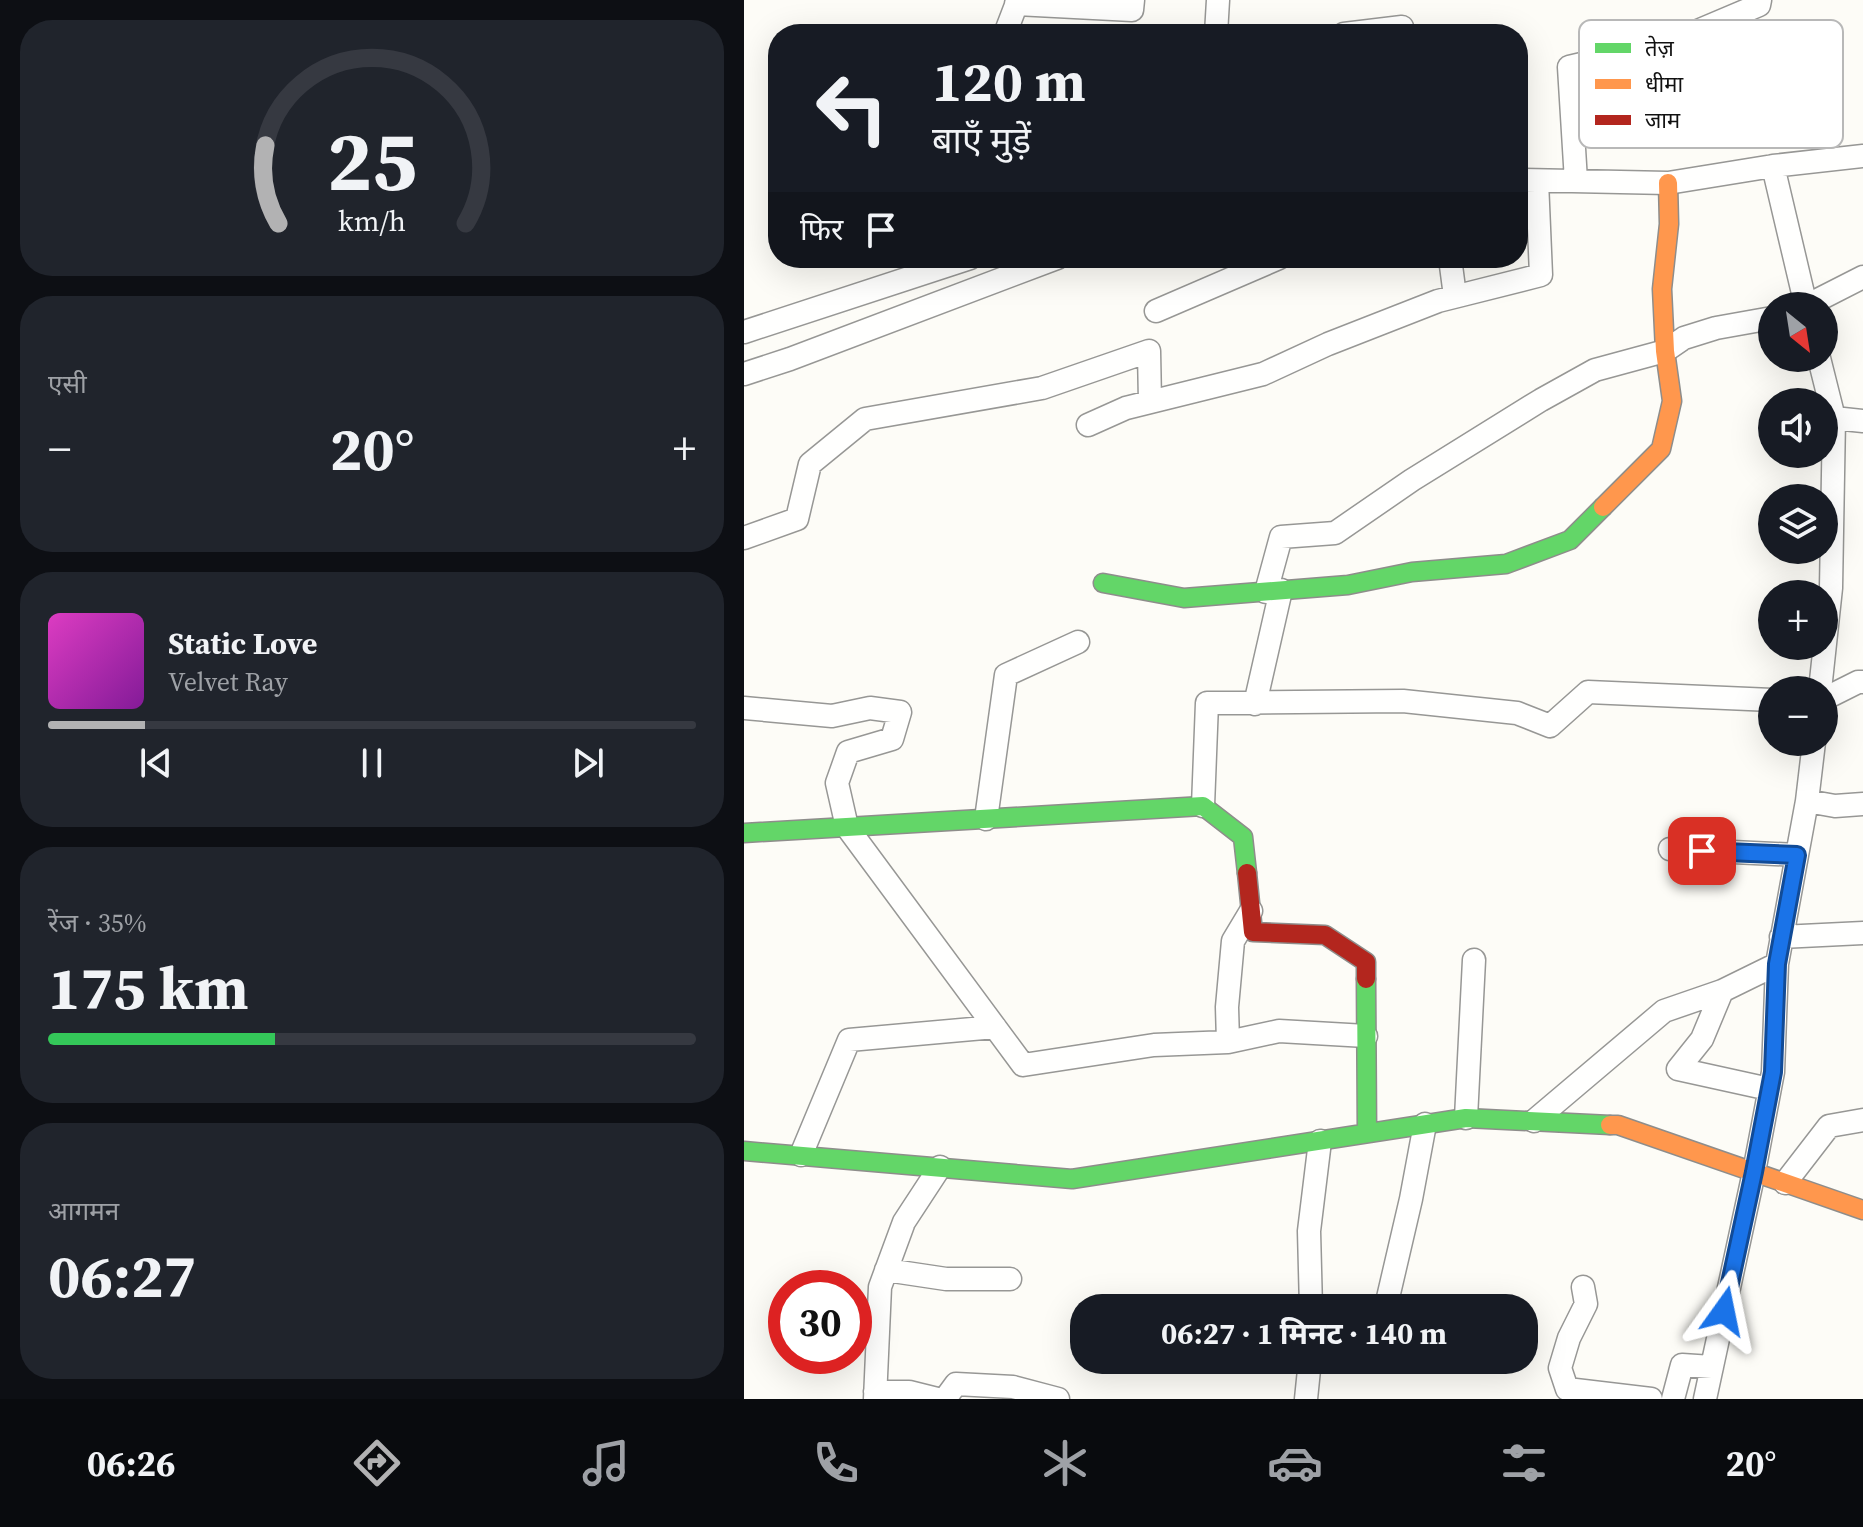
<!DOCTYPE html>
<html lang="hi">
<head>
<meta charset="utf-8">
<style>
	body { margin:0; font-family:"Source Serif 4","Noto Sans Devanagari",serif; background:#20242c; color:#f1f3f6; height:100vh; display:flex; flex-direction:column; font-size:30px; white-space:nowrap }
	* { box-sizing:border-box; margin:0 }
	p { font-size:26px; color:#9ea1a6 }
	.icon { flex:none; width:44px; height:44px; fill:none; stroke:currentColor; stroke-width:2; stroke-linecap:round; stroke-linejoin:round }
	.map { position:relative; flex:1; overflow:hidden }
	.panel { display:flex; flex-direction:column; gap:20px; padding:20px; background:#0d0f14; width:744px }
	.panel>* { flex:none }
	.hud { position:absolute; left:24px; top:24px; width:760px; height:244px; border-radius:32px; box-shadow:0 8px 32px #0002; background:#171b24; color:#f1f3f6; overflow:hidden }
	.needle { width:52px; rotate:150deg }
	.buttons { position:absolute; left:1014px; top:292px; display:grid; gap:16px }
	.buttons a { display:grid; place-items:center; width:80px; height:80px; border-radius:50%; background:#171b24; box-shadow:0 8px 32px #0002; font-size:40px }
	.speed { position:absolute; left:24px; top:1270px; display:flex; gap:16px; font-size:40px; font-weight:700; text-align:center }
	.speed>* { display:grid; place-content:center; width:104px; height:104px; border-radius:50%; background:#171b24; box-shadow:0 8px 32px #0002; line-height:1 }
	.speed .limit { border:12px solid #d22; background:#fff; color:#111 }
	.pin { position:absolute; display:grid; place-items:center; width:68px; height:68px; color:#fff; margin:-34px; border-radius:16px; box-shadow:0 4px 12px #0006 }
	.me { position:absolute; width:88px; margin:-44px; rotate:12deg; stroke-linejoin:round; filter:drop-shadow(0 0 6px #0008) }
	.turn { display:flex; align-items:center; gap:28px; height:168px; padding:0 32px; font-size:36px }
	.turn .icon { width:104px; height:104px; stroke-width:2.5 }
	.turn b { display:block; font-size:56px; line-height:68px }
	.then { display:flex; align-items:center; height:76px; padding:0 32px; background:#0003; gap:16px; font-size:30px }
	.big { font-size:60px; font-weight:700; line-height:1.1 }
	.panel .card { flex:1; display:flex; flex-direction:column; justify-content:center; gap:12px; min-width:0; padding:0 28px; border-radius:32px; background:#20242c }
	.panel .dial { align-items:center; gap:0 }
	.dial svg { height:208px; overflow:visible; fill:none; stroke:#363941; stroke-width:7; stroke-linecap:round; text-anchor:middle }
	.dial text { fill:#f1f3f6; stroke:none }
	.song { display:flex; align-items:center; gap:24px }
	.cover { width:96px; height:96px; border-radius:12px; background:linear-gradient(135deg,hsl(310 70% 55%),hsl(290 70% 35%)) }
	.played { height:8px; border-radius:4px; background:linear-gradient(90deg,#b2b2b3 15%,#363941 15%) }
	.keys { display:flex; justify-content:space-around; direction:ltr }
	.heat { display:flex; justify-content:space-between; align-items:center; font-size:44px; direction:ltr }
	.charge { height:12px; border-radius:6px; background:linear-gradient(90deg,#34c759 35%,#363941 0) }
	.trip { position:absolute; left:326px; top:1294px; width:468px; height:80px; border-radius:32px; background:#171b24; box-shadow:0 8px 32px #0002; font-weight:700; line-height:80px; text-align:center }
	.tab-bar { display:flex; height:128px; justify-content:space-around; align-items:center; background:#090b0e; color:#9ea1a6 }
	.tab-bar .icon { width:56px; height:56px }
	.tab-bar .selected { color:#b2b2b3 }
	.tab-bar b { font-size:36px; color:#f1f3f6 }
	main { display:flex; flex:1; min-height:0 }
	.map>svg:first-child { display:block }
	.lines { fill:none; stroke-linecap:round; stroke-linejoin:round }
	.street-casing { stroke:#979795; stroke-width:25 }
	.fast-casing { stroke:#8e8d8b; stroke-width:21 }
	.slow-casing { stroke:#8e8d8b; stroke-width:21 }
	.jam-casing { stroke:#8e8d8b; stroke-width:21 }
	.street { stroke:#fffffe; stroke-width:22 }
	.fast { stroke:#63d668; stroke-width:18 }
	.slow { stroke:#ff974d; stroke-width:18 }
	.jam { stroke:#b3261e; stroke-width:18 }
	.route-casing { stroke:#114b97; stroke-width:20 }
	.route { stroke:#1a73e8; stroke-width:14 }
	.key { fill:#fff; stroke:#b8b8b8; stroke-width:2 }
	.key-label { font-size:22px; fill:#111 }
</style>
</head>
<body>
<main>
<section class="panel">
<div class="card dial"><svg viewBox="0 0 100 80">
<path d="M14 69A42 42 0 1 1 86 69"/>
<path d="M14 69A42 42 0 0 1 9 39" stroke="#b2b2b3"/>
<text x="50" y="56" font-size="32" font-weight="700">25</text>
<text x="50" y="72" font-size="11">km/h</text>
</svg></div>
<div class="card"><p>एसी</p>
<div class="heat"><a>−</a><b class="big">20°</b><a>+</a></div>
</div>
<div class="card">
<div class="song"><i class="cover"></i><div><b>Static Love</b><p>Velvet Ray</p></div></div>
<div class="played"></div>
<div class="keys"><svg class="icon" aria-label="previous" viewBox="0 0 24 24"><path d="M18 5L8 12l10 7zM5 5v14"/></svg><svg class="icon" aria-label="pause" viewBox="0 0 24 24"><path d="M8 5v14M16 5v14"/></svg><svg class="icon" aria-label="next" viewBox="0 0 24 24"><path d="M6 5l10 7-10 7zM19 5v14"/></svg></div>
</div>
<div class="card"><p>रेंज · 35%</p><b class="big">175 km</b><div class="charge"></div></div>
<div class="card"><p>आगमन</p><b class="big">06:27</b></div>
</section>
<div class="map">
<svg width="1119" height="1399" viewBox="0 0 1119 1399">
	<rect width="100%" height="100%" fill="#fdfcf7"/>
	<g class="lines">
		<defs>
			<path id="street" d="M272,4l116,6 1,-10
				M261,34l13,-34
				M472,34l2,-34
				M600,34l58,-7
				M1029,166l33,140
				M774,180l150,3 105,-17 90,-10
				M832,181l-7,-114 98,-23 92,-39 1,-5
				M706,258l5,38
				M1062,306l57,-29
				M412,311l123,-53
				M0,332l226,-74
				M1075,358l15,60 -3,170 -11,102
				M0,374l46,-15 267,-101
				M1090,418l29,3
				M344,425l38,-17 137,-34 65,-30 110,-43 103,-26 -4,-94
				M0,538l53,-19 13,-55 55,-45 177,-31 107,-37 1,51
				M522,592l15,-55 54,-4 77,-53 129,-80 54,-30 70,-19 19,-13 32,-10 56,-10
				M1080,699l34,-17h5
				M511,704l26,-114
				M0,708l88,8 38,-8 30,4 -8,27 -44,13 -11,31 10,44 176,238 131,-20 74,-3
				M1063,801l7,-59
				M459,806l4,-103 196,-2 114,12 33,13 38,-34 184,8
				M242,819l20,-144 72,-33
				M926,849l127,6
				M507,911l-18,30 -6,66 1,35 51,-11 87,5
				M1037,937l82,-4
				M1025,1089l-91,-20 24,-30 20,-48 55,-27
				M722,1118l8,-158
				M790,1121l130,-110 58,-20
				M57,1155l48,-115 146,-13
				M1041,1183l44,-57 34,-6
				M142,1270l60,9h64
				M839,1287l3,17 -17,34 -9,30 7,21 84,10
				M643,1302l24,-103 14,-75
				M567,1308l-2,-77 11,-90
				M131,1392h34l28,7
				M131,1399l5,-112 24,-65 36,-55
				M201,1399l11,-15 57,3 45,12
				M562,1399l4,-39
				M929,1399l9,-34 30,2
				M961,1399l49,-227 19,-100 4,-108 30,-163 28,5 28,-2"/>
			<path id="fast" d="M359,583l81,15 164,-13 64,-13 94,-8 64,-24 33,-33
				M0,833l459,-27 40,31 4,36
				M622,979l1,154
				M0,1151l328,28 394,-61 144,7"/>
			<path id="slow" d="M859,507l58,-58 11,-48 -7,-50 -3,-62 7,-65 -1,-41
				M866,1125h8l245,85"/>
			<path id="jam" d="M503,873l6,59 72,3 41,27v17"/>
		</defs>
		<!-- street casing -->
		<use href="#street" class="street-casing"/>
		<!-- fast casing -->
		<use href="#fast" class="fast-casing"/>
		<!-- slow casing -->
		<use href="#slow" class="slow-casing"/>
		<!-- jam casing -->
		<use href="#jam" class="jam-casing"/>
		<!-- street -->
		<use href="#street" class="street"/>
		<!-- fast -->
		<use href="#fast" class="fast"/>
		<!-- slow -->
		<use href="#slow" class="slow"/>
		<!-- jam -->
		<use href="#jam" class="jam"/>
	</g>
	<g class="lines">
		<defs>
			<path id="route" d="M958,851l95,4 -20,109 -4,108 -19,100 -30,139"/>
		</defs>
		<!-- route casing -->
		<use href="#route" class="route-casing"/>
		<!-- route -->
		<use href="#route" class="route"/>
	</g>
	<!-- legend -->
	<rect x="835" y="20" width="264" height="128" rx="12" class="key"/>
	<rect x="851" y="43" width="36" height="10" fill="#63d668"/>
	<rect x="851" y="79" width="36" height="10" fill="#ff974d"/>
	<rect x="851" y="115" width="36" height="10" fill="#b3261e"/>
	<g class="key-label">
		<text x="901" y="56">तेज़</text>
		<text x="901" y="92">धीमा</text>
		<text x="901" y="128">जाम</text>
	</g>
</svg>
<div class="buttons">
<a><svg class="needle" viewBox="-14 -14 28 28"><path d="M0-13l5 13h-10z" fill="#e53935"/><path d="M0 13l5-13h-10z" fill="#9ea1a6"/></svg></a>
<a><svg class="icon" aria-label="sound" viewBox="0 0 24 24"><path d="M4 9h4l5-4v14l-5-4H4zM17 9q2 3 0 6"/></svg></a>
<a><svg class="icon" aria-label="layers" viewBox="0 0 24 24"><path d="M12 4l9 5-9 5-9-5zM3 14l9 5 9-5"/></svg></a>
<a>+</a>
<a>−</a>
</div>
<div class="speed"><div class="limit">30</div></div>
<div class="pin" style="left:958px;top:851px;background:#d93025"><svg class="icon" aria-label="arrive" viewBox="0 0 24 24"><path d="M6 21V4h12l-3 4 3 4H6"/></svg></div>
<svg class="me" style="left:980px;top:1311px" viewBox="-20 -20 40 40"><path d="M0-17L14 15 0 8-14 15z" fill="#1a73e8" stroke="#fff" stroke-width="4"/></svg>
<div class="trip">06:27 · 1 मिनट · 140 m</div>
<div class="hud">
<div class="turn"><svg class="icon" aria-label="left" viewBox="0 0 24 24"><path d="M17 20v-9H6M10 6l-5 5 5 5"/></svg><div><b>120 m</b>बाएँ मुड़ें</div></div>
<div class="then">फिर<svg class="icon" aria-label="arrive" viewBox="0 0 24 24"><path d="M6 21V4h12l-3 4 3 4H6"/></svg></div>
</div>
</div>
</main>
<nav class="tab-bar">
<b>06:26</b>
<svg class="icon selected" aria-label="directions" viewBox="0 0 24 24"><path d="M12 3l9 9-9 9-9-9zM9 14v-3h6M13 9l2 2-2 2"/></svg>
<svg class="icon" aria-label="music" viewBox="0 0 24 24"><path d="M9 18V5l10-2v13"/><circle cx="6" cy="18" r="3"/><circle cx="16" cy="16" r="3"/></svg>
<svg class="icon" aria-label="phone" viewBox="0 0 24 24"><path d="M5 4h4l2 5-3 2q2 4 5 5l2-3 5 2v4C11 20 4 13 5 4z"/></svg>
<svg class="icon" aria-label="climate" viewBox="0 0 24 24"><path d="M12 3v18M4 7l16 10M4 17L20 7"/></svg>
<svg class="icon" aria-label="car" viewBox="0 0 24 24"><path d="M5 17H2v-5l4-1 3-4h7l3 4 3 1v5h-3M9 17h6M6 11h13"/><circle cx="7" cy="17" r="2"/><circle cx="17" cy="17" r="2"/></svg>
<svg class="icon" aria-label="filters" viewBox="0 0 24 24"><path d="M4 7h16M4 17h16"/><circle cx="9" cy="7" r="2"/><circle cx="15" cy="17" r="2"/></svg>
<b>20°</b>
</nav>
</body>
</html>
